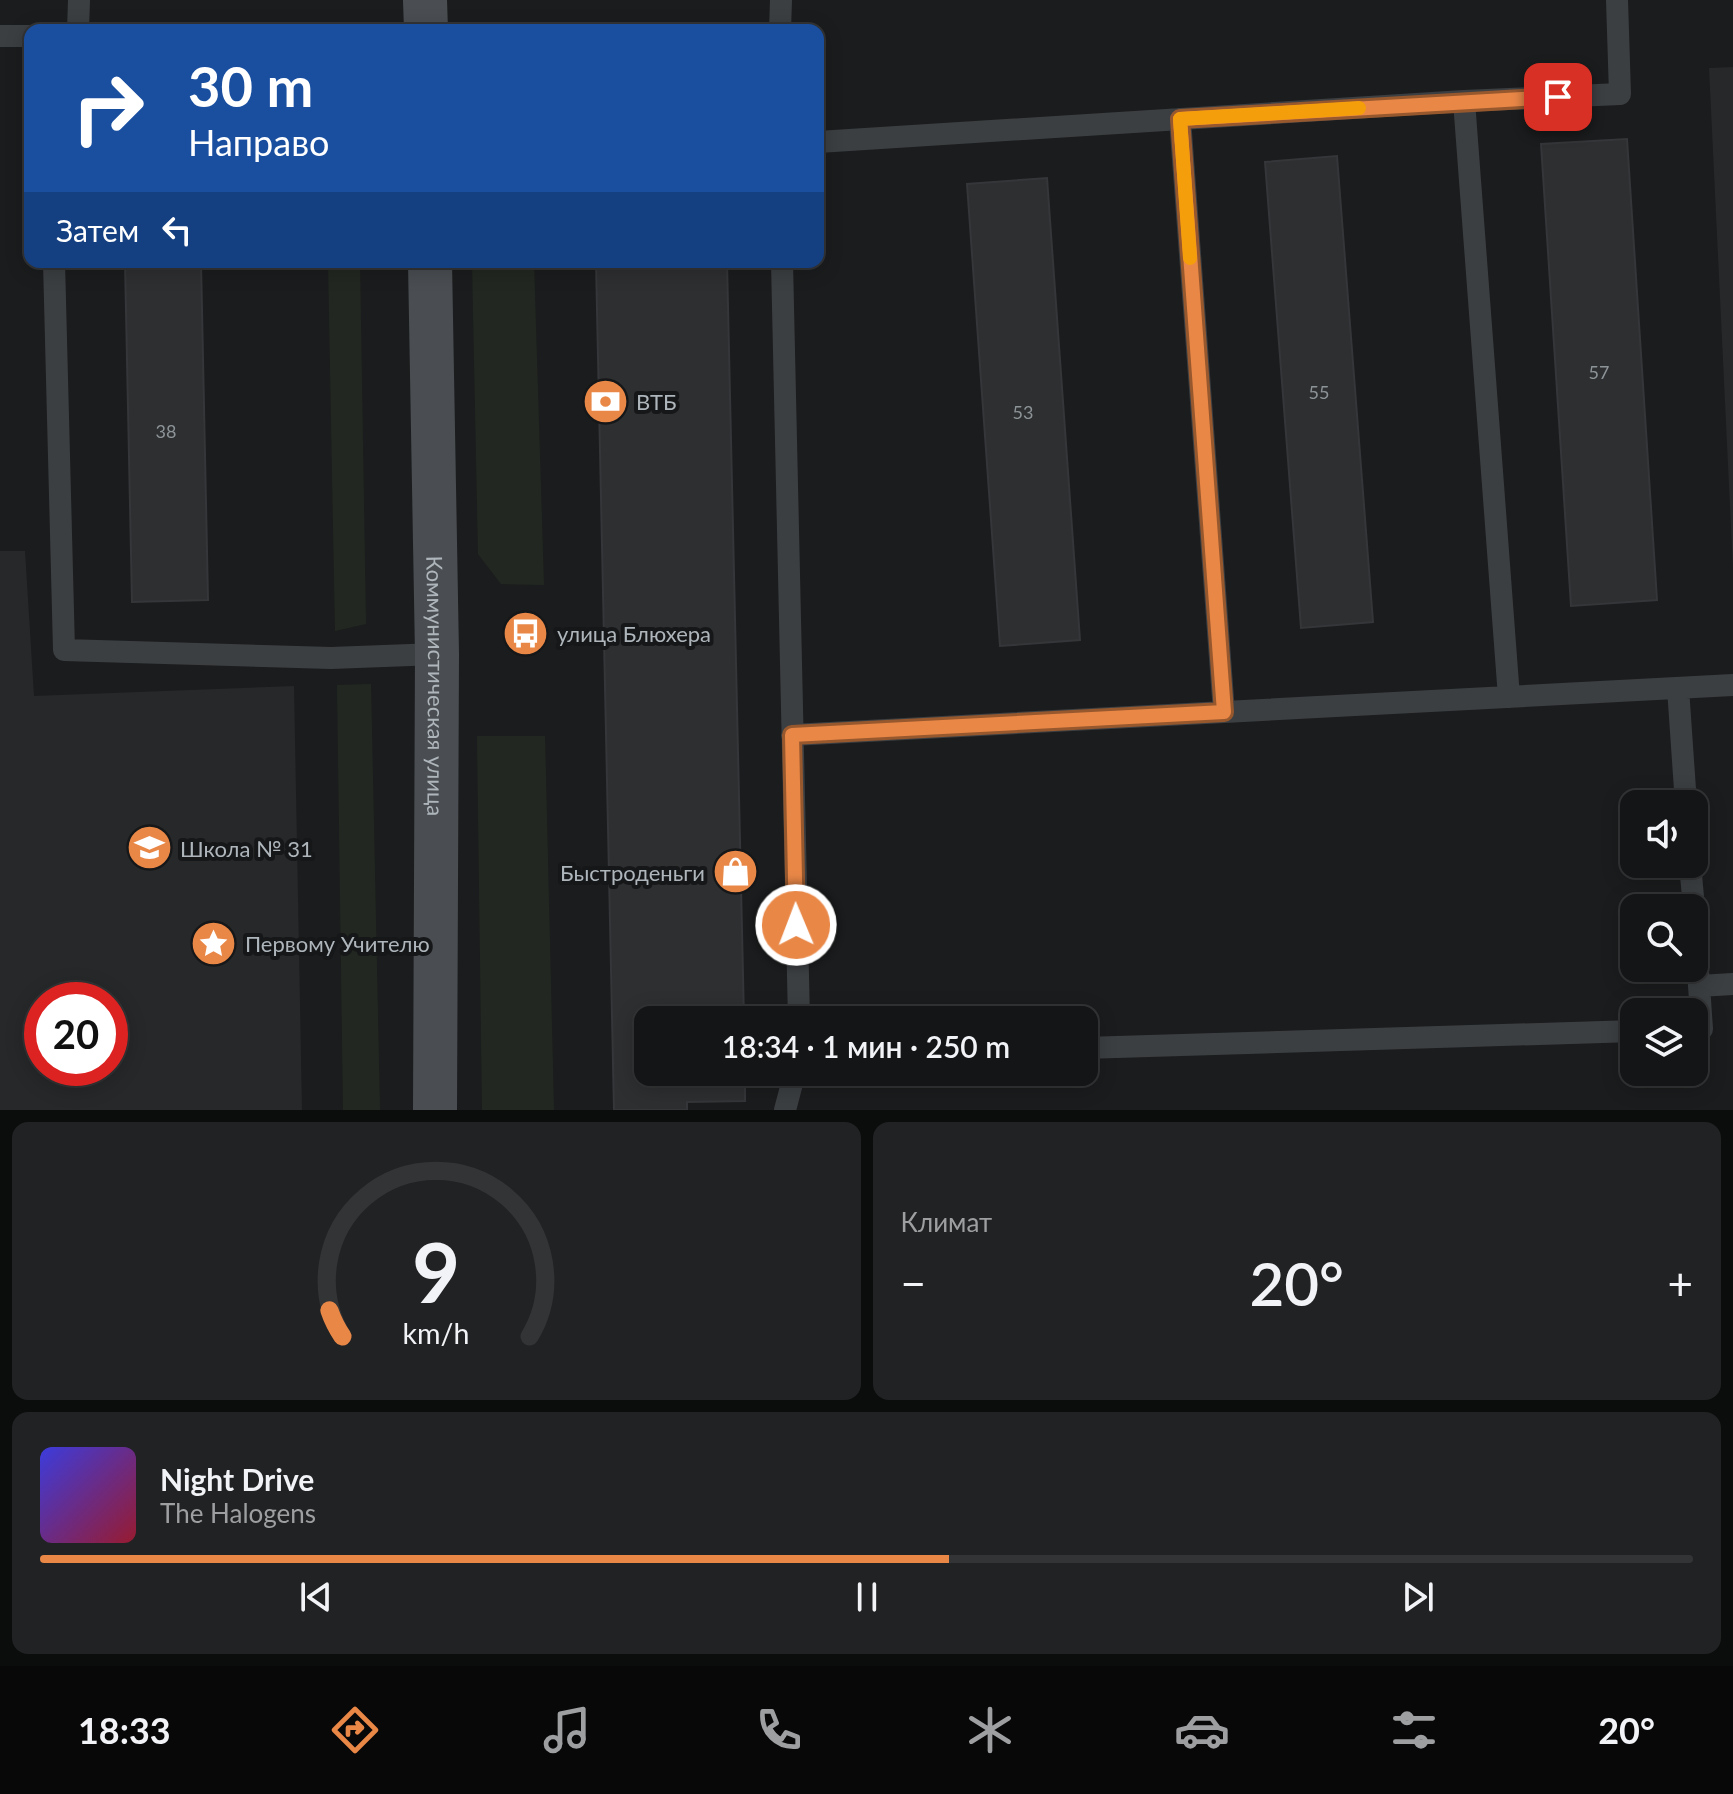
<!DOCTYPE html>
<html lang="ru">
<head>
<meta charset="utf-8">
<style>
	body { margin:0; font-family:Lato,sans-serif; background:#212223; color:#f1f3f6; height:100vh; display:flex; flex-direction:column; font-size:30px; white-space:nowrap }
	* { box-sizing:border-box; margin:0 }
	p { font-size:26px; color:#9d9fa1 }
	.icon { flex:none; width:44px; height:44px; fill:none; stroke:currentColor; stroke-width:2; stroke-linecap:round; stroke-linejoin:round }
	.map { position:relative; height:1110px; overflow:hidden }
	.panel { display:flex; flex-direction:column; gap:12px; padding:12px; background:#0b0c0c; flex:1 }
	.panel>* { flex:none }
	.hud { position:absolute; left:24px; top:24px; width:800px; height:244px; border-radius:16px; box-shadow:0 4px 20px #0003,0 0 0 2px #333435; background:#1a4fa0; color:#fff; overflow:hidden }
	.tools { position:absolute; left:1620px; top:790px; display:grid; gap:16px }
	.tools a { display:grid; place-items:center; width:88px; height:88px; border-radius:16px; background:#141516; box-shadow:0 4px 20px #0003,0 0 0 2px #333435; font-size:40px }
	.speed { position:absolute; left:24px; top:982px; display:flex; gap:16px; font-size:40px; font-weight:700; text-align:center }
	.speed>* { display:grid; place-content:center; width:104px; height:104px; border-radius:50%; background:#141516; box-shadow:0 4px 20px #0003,0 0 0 2px #333435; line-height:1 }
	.speed .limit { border:12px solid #d22; background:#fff; color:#111 }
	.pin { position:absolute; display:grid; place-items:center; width:68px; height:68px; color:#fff; margin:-34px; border-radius:16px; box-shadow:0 4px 12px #0006 }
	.me { position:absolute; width:88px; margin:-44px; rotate:359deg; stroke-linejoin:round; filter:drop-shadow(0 0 6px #0008) }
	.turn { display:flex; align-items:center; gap:28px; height:168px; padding:0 32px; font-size:36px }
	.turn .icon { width:104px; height:104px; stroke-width:2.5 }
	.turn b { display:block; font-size:56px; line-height:68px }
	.then { display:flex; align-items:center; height:76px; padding:0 32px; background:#0003; gap:16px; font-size:30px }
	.big { font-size:60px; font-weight:600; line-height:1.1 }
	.panel .widget { flex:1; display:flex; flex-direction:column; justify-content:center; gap:12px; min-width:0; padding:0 28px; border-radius:16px; background:#212223 }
	.panel .dial { align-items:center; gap:0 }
	.dial svg { height:208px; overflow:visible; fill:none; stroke:#333435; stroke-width:7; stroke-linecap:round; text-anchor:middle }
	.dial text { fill:#f1f3f6; stroke:none }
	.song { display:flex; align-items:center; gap:24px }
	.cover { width:96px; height:96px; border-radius:12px; background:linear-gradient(135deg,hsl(240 70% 55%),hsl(350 70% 35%)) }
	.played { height:8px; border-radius:4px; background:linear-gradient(90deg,#e98747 55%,#333435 55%) }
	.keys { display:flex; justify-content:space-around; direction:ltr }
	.heat { display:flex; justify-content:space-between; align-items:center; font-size:44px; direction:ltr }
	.panel .tiles { flex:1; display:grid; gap:12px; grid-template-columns:1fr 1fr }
	.widget:last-child { grid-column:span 2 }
	.trip { position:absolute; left:634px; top:1006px; width:464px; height:80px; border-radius:16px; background:#141516; box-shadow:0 4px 20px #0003,0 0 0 2px #333435; font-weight:600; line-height:80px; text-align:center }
	.menu { display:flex; height:128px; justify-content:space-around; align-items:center; background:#080809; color:#9d9fa1 }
	.menu .icon { width:56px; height:56px }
	.menu .on { color:#e98747 }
	.menu b { font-size:36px; color:#f1f3f6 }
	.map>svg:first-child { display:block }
	.built { fill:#27282a; fill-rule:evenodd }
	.green { fill:#222821 }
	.building { fill:#2e2f31; stroke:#353639; stroke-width:2 }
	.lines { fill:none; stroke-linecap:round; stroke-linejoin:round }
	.service { stroke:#3c3f42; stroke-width:22 }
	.secondary { stroke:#4a4e52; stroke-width:44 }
	.route-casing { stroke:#97582e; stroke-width:20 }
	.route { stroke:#e98747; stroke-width:14 }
	.slow { stroke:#f59e0b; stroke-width:14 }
	.labels { text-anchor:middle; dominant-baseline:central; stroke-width:8; stroke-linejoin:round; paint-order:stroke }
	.number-label { font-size:18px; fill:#8d9498 }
	.poi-label { font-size:22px; fill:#aeb6bc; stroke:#161718; text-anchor:start }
	.street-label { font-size:22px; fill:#aeb6bc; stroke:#161718 }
</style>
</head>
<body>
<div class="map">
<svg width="1733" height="1110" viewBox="0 0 1733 1110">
	<rect width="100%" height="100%" fill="#1b1c1d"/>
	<!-- built -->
	<path class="built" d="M1733,67v502l-24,-501z
		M0,551h25l9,145 260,-10 8,424h-302zM42,1000h68v68h-68z"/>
	<!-- green -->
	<path class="green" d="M328,262h32l6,362 -31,7z
		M472,262h62l10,323 -43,-1 -23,-30z
		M371,684l9,426h-37l-6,-425z
		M477,736h68l9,374h-72z"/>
	<!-- building -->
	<path class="building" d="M1627,139l30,461 -86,6 -30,-462z
		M1337,156l36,466 -72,6 -36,-466z
		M1047,178l33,462 -80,6 -33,-462z
		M125,262h76l7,338 -76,2z
		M596,262h131l17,758h-96v52h97v29l-58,1v8h-73z"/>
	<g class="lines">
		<!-- service -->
		<path class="service" d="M78,30l1,-30
			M780,30l1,-30
			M0,36h30
			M1464,101l156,-7 -3,-94
			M1180,119l44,593
			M818,142l646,-41 45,596
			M54,262l10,388 267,8 106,-4
			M782,262l17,758
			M1678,688l8,116
			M792,735l941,-50
			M1690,864l4,44
			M1694,913l8,116h-8
			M1699,986l34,-2
			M1084,1048l550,-17
			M785,1110l10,-38"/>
		<!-- secondary -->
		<g class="secondary">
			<path d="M425,0l1,30"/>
			<path id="s1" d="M430,262l7,392 -2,456"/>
		</g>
	</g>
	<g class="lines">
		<defs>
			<path id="route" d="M796,925l-4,-190 432,-23 -44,-593 378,-22"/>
		</defs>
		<!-- route casing -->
		<use href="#route" class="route-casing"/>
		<!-- route -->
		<use href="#route" class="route"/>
		<!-- slow -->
		<path class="slow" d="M1190,258l-10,-139 179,-11"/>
	</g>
	<!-- icons -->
	<defs>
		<symbol id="bank-disc" viewBox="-11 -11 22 22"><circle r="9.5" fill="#e98747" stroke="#161718"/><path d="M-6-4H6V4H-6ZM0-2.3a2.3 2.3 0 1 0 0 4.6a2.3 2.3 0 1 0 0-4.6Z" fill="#fff"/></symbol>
		<symbol id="bus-disc" viewBox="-11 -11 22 22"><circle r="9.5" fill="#e98747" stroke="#161718"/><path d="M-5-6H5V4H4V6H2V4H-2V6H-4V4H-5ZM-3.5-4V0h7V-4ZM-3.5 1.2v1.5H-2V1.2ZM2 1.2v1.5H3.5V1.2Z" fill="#fff"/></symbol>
		<symbol id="school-disc" viewBox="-11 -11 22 22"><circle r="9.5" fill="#e98747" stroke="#161718"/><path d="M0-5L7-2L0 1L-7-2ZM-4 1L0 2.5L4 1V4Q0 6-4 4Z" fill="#fff"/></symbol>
		<symbol id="shop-disc" viewBox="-11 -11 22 22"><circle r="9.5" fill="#e98747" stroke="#161718"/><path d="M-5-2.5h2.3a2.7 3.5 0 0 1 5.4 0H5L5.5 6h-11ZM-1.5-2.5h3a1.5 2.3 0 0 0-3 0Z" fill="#fff"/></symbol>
		<symbol id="sight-disc" viewBox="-11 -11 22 22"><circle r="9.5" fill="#e98747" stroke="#161718"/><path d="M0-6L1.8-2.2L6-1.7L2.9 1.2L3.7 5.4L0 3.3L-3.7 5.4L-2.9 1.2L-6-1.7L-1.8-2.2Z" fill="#fff"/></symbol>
	</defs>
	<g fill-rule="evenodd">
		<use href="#bank-disc" x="580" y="376" width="51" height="51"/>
		<use href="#bus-disc" x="500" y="608" width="51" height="51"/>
		<use href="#school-disc" x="124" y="822" width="51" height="51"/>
		<use href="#shop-disc" x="710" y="846" width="51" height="51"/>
		<use href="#sight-disc" x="188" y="918" width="51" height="51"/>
	</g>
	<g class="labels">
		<!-- number labels -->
		<g class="number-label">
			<text x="1599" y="372">57</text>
			<text x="1319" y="392">55</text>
			<text x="1023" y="412">53</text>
			<text x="166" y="431">38</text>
		</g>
		<!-- poi labels -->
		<g class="poi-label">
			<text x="636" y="401">ВТБ</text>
			<text x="557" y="633">улица Блюхера</text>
			<text x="180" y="848">Школа № 31</text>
			<text x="705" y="872" text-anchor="end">Быстроденьги</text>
			<text x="245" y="943">Первому Учителю</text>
		</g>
		<!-- street labels -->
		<g class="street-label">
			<text stroke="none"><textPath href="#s1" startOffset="424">Коммунистическая улица</textPath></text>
		</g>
	</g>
</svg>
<div class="tools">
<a><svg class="icon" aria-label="sound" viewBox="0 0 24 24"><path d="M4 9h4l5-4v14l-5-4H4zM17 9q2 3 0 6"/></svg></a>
<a><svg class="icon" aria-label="search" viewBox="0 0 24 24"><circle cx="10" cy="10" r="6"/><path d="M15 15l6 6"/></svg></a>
<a><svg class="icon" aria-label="layers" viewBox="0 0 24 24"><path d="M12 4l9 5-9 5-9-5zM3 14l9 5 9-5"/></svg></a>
</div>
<div class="speed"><div class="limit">20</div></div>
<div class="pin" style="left:1558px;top:97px;background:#d93025"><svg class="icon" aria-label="arrive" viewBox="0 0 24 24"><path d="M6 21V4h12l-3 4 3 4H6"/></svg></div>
<svg class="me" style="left:796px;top:925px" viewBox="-20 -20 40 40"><circle r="17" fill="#e98747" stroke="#fff" stroke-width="3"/><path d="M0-11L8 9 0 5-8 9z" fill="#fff"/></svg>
<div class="trip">18:34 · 1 мин · 250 m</div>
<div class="hud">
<div class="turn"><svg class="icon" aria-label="right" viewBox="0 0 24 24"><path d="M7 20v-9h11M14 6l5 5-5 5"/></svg><div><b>30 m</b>Направо</div></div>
<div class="then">Затем<svg class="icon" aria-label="left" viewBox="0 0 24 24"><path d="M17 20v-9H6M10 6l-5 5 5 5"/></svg></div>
</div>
</div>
<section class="panel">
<div class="tiles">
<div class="widget dial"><svg viewBox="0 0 100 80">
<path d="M14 69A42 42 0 1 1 86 69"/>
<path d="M14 69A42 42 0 0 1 9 59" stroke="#e98747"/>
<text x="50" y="56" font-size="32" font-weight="700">9</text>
<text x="50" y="72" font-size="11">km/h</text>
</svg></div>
<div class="widget"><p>Климат</p>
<div class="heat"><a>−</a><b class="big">20°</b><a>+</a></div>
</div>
<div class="widget">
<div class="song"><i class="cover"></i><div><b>Night Drive</b><p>The Halogens</p></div></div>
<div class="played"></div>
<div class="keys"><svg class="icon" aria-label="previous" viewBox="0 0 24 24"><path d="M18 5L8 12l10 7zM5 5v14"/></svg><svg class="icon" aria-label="pause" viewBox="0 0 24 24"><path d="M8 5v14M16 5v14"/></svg><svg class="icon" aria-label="next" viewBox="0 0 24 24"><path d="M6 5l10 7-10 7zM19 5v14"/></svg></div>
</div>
</div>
</section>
<nav class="menu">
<b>18:33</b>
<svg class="icon on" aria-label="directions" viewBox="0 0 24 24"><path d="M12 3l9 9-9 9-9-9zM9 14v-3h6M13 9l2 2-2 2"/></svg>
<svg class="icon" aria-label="music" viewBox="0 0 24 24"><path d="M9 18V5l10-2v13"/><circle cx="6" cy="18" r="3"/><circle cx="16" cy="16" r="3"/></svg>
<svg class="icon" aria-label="phone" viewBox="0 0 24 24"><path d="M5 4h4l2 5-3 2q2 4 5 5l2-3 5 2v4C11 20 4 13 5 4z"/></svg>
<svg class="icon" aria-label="climate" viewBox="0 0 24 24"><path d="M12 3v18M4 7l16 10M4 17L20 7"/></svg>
<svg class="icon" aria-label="car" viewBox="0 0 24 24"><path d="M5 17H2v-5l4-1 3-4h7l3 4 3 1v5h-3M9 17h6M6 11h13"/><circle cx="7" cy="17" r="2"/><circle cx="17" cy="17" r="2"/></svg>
<svg class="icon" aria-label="filters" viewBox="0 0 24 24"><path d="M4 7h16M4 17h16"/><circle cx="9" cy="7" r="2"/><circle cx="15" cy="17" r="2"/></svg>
<b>20°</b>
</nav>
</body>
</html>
